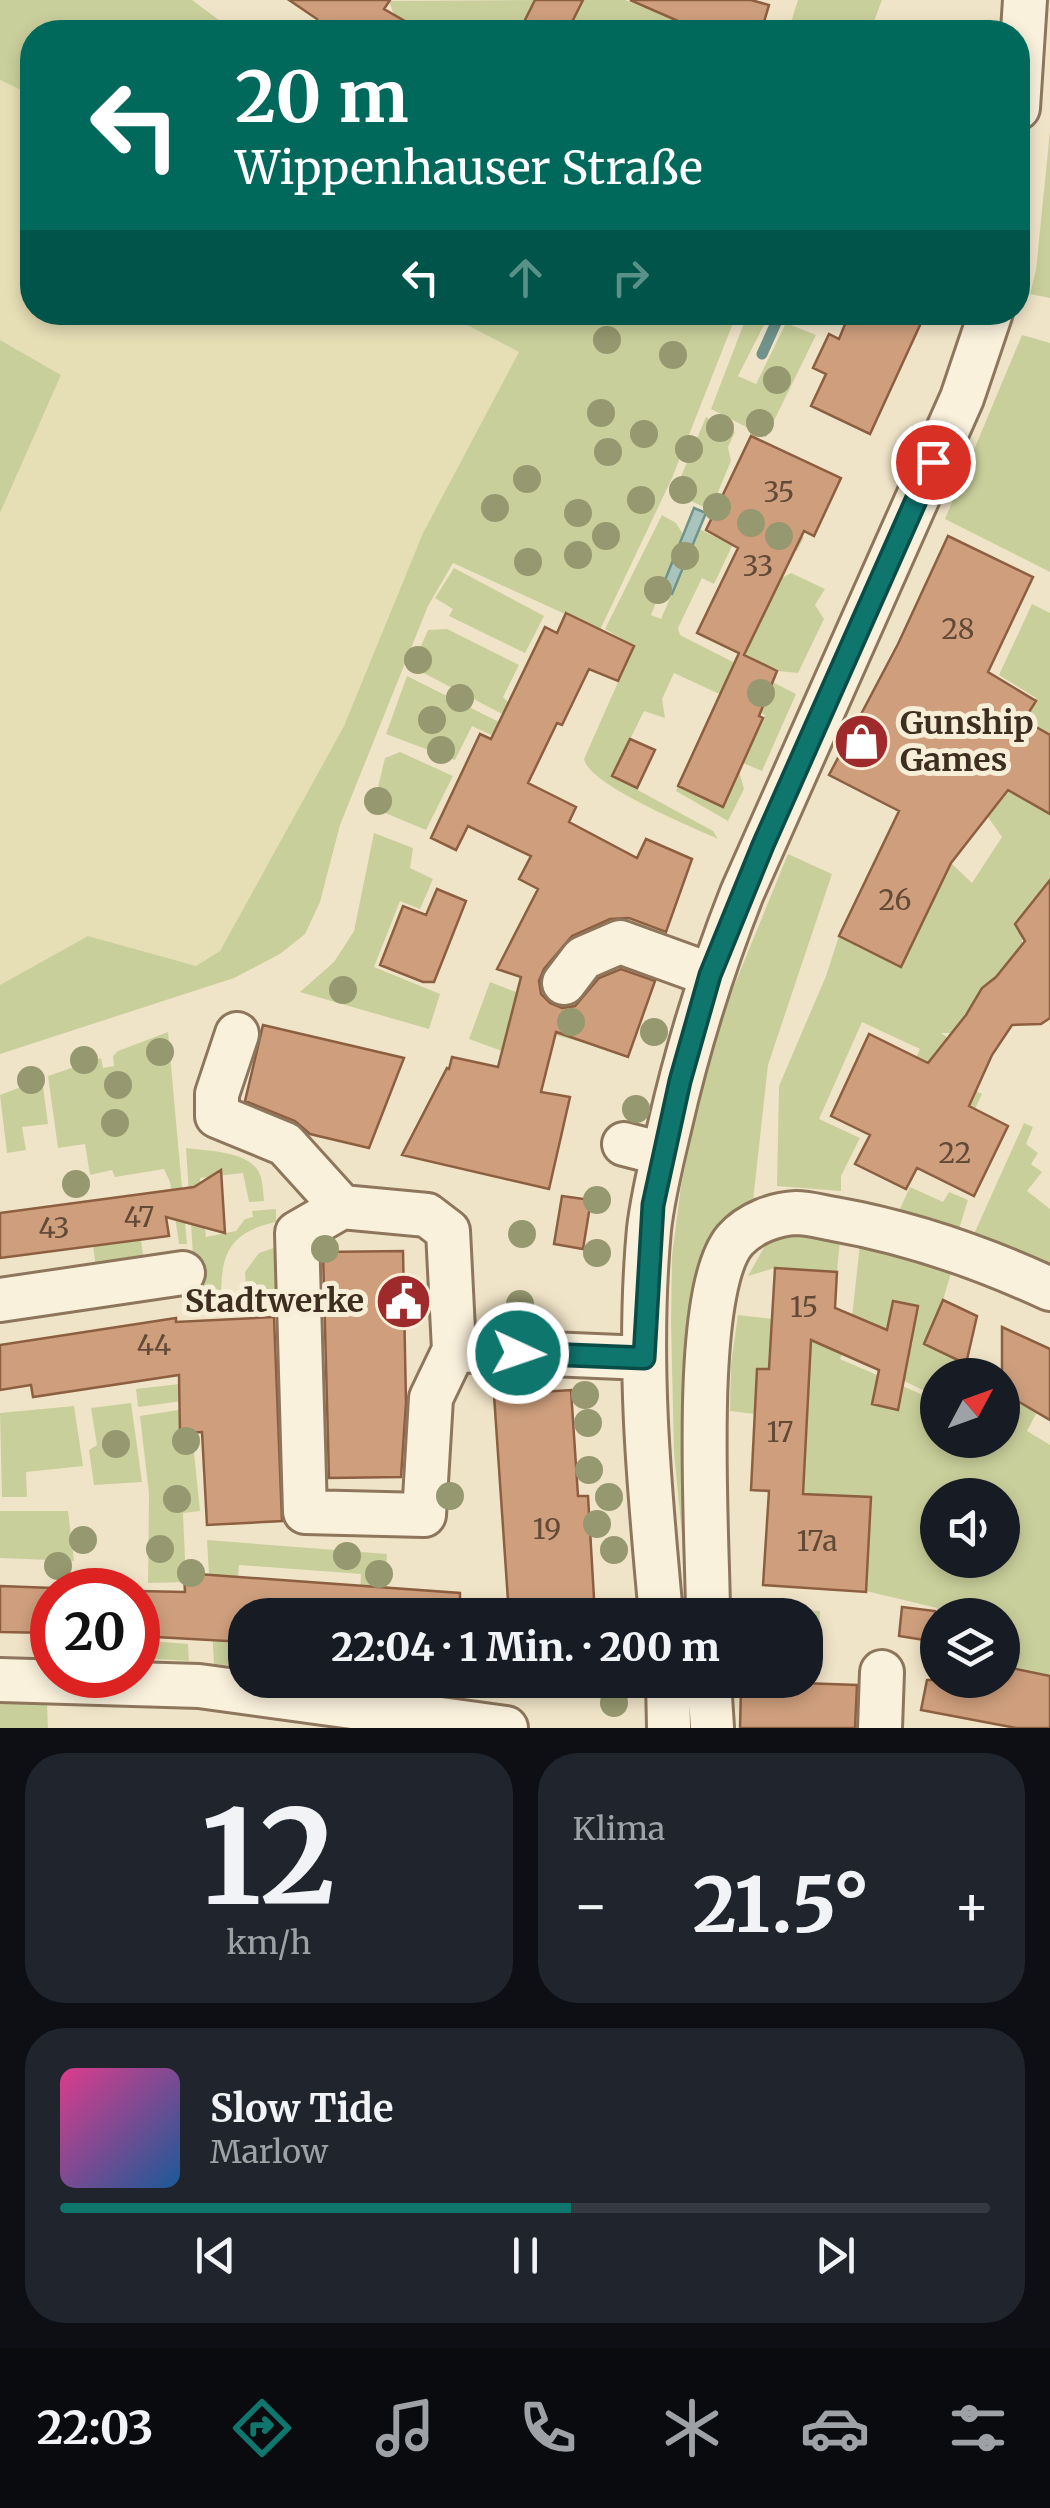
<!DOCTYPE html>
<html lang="de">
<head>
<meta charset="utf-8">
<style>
	body { margin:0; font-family:Merriweather,serif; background:#20242c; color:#f1f3f6; height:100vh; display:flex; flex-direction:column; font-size:38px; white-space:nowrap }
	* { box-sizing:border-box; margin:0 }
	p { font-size:32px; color:#9ea1a6 }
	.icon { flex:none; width:55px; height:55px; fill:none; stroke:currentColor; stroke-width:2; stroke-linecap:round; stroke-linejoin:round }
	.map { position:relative; height:1728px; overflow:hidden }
	.side { display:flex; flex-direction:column; gap:25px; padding:25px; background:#0d0f14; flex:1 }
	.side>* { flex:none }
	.banner { position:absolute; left:20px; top:20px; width:1010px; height:305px; border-radius:40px; box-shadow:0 5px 15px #0003; background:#00695c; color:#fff; overflow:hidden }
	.needle { width:65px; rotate:49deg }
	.controls { position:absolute; left:920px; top:1358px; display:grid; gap:20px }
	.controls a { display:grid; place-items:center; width:100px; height:100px; border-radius:50%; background:#171b24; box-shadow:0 5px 15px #0003; font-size:50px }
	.speed { position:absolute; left:30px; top:1568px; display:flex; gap:20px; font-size:50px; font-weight:700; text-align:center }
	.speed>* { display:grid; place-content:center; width:130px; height:130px; border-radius:50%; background:#171b24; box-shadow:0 5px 15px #0003; line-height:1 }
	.speed .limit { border:15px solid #d22; background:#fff; color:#111 }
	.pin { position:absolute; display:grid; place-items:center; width:85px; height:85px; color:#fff; margin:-42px; border:5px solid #fff; border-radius:50%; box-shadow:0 2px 10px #0007 }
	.me { position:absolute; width:110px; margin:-55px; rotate:93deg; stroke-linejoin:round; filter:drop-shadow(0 0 8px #0008) }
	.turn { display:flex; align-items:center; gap:35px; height:210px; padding:0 50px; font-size:45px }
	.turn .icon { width:130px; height:130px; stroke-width:2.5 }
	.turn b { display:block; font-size:70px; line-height:85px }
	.lanes { display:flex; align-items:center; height:95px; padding:0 50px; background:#0003; justify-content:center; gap:50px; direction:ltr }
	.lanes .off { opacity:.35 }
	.big { font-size:75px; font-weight:800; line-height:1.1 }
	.side .card { flex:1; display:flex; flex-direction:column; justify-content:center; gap:15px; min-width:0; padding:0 35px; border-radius:40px; background:#20242c }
	.side .dial { align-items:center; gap:0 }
	.dial b { font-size:130px; line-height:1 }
	.song { display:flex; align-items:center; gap:30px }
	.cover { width:120px; height:120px; border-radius:15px; background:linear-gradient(135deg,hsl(330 70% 55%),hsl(210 70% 35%)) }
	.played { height:10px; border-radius:5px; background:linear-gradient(90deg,#0f766e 55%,#363941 55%) }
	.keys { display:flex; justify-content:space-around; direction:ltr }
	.heat { display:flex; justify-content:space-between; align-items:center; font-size:55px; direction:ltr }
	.side .tiles { flex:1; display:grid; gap:25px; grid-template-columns:1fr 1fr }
	.card:last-child { grid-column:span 2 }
	.trip { position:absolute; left:228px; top:1598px; width:595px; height:100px; border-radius:40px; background:#171b24; box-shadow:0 5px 15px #0003; font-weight:800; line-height:100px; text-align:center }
	.dock { display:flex; height:160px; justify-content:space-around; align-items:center; background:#090b0e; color:#9ea1a6 }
	.dock .icon { width:70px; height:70px }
	.dock .selected { color:#0f766e }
	.dock b { font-size:45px; color:#f1f3f6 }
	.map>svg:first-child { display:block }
	.farmland { fill:#e6deb5 }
	.green { fill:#c9cf9b; fill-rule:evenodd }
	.water { fill:#a9c4bc; stroke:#6f938a; stroke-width:2.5 }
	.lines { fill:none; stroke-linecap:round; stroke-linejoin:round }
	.stream { stroke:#6f938a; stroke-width:11 }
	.building { fill:#cf9f7d; stroke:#8d5f41; stroke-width:2.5 }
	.minor-casing { stroke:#8d765c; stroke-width:48 }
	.minor { stroke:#faf1dc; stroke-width:42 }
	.tree { fill:#96986f }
	.route-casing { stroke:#0a4d48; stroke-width:25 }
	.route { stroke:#0f766e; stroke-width:18 }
	.labels { text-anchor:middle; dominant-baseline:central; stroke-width:10; stroke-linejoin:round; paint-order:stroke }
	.number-label { font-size:28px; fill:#624a37 }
	.poi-label { font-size:32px; font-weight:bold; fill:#3d2e20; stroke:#f7eed8; text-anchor:start }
</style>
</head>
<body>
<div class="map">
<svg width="1050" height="1728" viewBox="0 0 1050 1728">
	<rect width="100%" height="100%" fill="#f0e4c8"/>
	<!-- farmland -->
	<path class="farmland" d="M0,80l32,15v217l412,1 75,39 -96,181 -79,193 -124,225 -24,15 -108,-30 -88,49v-472l61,-138 -61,-35z"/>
	<!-- green -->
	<path class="green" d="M0,0h192l43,32h-203v63l-32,-15z
		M535,0l-16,32h-95l-30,-17 -5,-14z
		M583,0h42l67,27 4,5h-129z
		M798,0h84l-12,32h-82z
		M1050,131v167l-20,-4 6,-24z
		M444,313h293l-65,165 -72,152 -147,-67 -25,43 -88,219 -20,77 -15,32 -25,20 -46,24 -234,76v-69l88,-49 108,30 24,-15 124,-225 79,-193 96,-181z
		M748,313h22l-32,63 18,8 30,-61 30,12 -50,102 -55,-28z
		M1022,335l28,8v229l-105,-53z
		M0,340l61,35 -61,138z
		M706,417l29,15 -7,15 3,14 -15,36 88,40 -7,14 -123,-58z
		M662,515l14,8 7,11 -32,81 10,4 38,-90 29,14 4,3 -18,38 -12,-6 -24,50 2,7 116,59 -34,77 -19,-8 22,-48 -91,-42 -12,26 3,19 -21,-7 -32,65 101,55 5,8c-28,-13 -129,-54 -134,-80l50,-113 -29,-17z
		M454,568l90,48 -19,37 -76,-37 4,-7 -18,-11z
		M791,573l34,16 -10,16 9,14 -26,54 -20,-2 -34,-16 38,-77z
		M1032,604l18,9v122l-26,-15 12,-22 -37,-23z
		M447,629l72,36 -16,32 9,9 -4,11 -96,-50 16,-37z
		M407,676l104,52 -7,13 -32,-15 -17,34 -69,-26z
		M400,752l53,24 -27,54 -53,-22 12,-50z
		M739,771l5,18 -16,32 -52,-30 2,-5 45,21z
		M992,781l58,33v90l-28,31v9l-26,33 -14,11 -30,45h-11l7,5 -14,32 48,24 -7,15 -99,35 44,-95 -58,-27 -43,97 41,19 -19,38v15l-64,-5 2,-100 47,-110 13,-40 63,30 49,-103 21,20 30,-46 -14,-20 -25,-20z
		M374,833l39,15 -3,20 23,11 -13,30 -20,-8 -26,66 66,27 -11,35 -129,-37 34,-30 20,-31z
		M788,854l44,20 -64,191 -15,136 -16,18 -47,396 -16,-162 -3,-131 1,-66 9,-70 19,-90 25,-88z
		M490,982l101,39 -6,22 -75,-20 -8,28 -33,-12z
		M168,1032l19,212h-8l-9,-62 -6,-13 -49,8 -3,-7 -22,5 -5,-31 -27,4 -10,-72 53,-18 2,10 11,-2 -1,-10 5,-5z
		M42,1079l6,45 -26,3 4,23 -19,3 -7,-58z
		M1024,1123l9,4 -7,17 12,9 -7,11 11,8 -15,19 23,18v55l-76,-30z
		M186,1148c21,3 58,3 71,21 6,8 6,22 7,32l-15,1 -6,-29 -43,5 6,59 30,-6 9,-12 8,-2 -1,-6 24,-2v13c-56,12 -55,41 -55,91l-24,2z
		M910,1187l33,15 6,-10 19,8 -9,29 -60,-18z
		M790,1235l50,5 -3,32 -62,-4 -27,8 18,-32z
		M141,1240l3,22 -48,6 -3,-22z
		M860,1244l91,29 -8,27 -19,44 67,31h-53l-1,22 -39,-19 15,-36 -61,-25z
		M277,1247l3,55 -33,1 -2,-31 14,-19z
		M738,1315l115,13 -13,31 97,42 1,39h64l1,-28 38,-68 9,6 -13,62 -10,19 23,14v231l-47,-10 -1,-51h-64l-1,39 -5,-1 5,-45 -71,-17 5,-93 -68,-5 6,-121 -51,-3 -3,45 -25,-3 1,-47zM938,1495h64v65h-64z
		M188,1383l2,17 -52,7 -2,-18z
		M131,1403l11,79 -48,3 -5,-35 8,-5 -6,-37z
		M74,1406l9,60 -57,6 1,25h-25l-2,-84z
		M191,1408l-11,24 12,1 8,78 -17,2 3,69 -38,1 1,-89 -9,-78z
		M0,1511h68l6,50 -74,-3z
		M207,1540l180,14 -2,34 -26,27 2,-41 -122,-9 -6,78 12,1v22l-31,-2z
		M736,1607l84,4 -2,49h-13v-45h-69z
		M138,1640l50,4 1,17 -51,-3z
		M0,1704h47l1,24h-48z"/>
	<!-- water -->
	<path class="water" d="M694,508l12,5 -34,81 -11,-4z"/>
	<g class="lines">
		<!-- stream -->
		<path class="stream" d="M762,354l18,-40"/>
	</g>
	<!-- building -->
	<path class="building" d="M289,0h101l-6,9 40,23h-115l8,-13z
		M535,0h48l-16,32h-48z
		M630,0h121l18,5 -8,27h-65l-4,-5z
		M850,312h76l-56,122 -59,-28 15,-32 -13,-6 16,-34 10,5z
		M751,436l90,42 -27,58 -10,-5 -60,124 33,16 -18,45 4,2 -40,89 -45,-21 61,-133 -42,-20 41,-85 -32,-18z
		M948,536l85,41 -45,95 48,29 -12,19 26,15v79l-42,-24 -57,73 -50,104 -62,-31 60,-125 -70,-36 69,-131z
		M566,613l68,33 -16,35 -29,-12 -27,56 -5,-2 -29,60 48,24 -7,15 68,36 9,-19 46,20 -26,73 -37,-14 -19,1 -38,17 -28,33 -5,12 2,13 9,9 12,5 13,-2 24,-28 22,-9 34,12 -27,76 -72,-25 -15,60 29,5 -21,92 -147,-34 45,-87 2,1 3,-12 46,10 23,-90 -24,-8 41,-80 -19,-10 12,-23 -63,-30 -12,24 -25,-12 49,-104 11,5 54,-112 12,6z
		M630,739l25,11 -18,38 -25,-12z
		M1050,880v138l-9,6 -29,1 -20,30 -23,51 39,20 -34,70 -57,-28 -11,21 -51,-25 15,-29 -39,-19 38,-82 59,29 38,-48 16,-27 14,-11 29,-36 -10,-17z
		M437,889l29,12 -32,81h-11l-43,-17 23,-59 23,9z
		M263,1025l141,33 -35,90 -59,-14 -15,-13 -50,-20z
		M221,1170l4,63 -59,-16 3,19 -169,22v-45l194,-26z
		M562,1196l29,4 -8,49 -29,-5z
		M403,1251l3,152 -5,74 -72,1 -6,-226z
		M775,1268l62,4 -2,36 52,22 6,-29 25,5 -20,104 -26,-6 7,-34 -68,-30 -8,154 68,3 -5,95 -103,-7 6,-94 -18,-1 6,-121h12z
		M943,1300l34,16 -11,48 -42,-20z
		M274,1317l8,204 -75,4 -5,-93 -22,1 -1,-58 -146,22 -2,-12 -31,5v-45l176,-27v4z
		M1002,1327l48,22v71l-48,-28z
		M571,1390l7,106h10l7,119h-86l-15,-220z
		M184,1573l276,20v22h-215v27l-107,-6v-45l47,1z
		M0,1586l52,2v45l-52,-1z
		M902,1607l33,4 -4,30 -32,-5z
		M1002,1666l48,10v52h-34l-95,-18 6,-30h75z
		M773,1682l84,3 -2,43h-115l1,-39 32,1z"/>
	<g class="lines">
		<defs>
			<path id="minor" d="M1018,108l7,-108
				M564,983l19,-25 37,-16 91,33
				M237,1034l-20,60v22l68,28 57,63
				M624,1144l39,10
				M0,1300l183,-27
				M454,1350l-23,48 -7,117 -119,-3 -8,-279 45,-26 85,8 21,16 6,119 190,8
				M661,1615c-12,-129 -24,-256 -12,-386 4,-35 13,-70 21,-104 18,-79 42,-156 72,-232l220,-495 29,-86
				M708,1615c0,-76 -18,-322 27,-375 15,-17 40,-26 61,-27 12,0 26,4 38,6 73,13 149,39 216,70
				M0,1680l199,6 307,42
				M668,1680l1,48
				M709,1680l3,48
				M880,1728l2,-56"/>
		</defs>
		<!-- minor casing -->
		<use href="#minor" class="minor-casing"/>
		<!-- minor -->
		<use href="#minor" class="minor"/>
	</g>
	<!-- trees -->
	<g class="tree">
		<circle cx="607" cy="340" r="14"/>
		<circle cx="673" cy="355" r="14"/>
		<circle cx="777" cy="380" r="14"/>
		<circle cx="601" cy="413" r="14"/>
		<circle cx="760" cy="423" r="14"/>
		<circle cx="720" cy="428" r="14"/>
		<circle cx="644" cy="434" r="14"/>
		<circle cx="689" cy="449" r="14"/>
		<circle cx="608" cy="452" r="14"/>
		<circle cx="527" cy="479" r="14"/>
		<circle cx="683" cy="490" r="14"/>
		<circle cx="641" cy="500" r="14"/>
		<circle cx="717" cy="507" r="14"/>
		<circle cx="495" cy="508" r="14"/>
		<circle cx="578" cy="513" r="14"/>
		<circle cx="751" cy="523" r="14"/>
		<circle cx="606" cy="536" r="14"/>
		<circle cx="779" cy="536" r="14"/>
		<circle cx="578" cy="555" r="14"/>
		<circle cx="685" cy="556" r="14"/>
		<circle cx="528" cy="562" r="14"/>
		<circle cx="658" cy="590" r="14"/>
		<circle cx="418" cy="660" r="14"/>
		<circle cx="761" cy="693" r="14"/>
		<circle cx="460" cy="698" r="14"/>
		<circle cx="432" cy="720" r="14"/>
		<circle cx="441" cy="750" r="14"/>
		<circle cx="378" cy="801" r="14"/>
		<circle cx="343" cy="990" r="14"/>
		<circle cx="571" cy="1022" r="14"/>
		<circle cx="654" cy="1032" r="14"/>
		<circle cx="160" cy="1052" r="14"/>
		<circle cx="84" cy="1060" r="14"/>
		<circle cx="31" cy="1080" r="14"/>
		<circle cx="118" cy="1085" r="14"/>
		<circle cx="636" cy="1109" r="14"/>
		<circle cx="115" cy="1123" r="14"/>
		<circle cx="76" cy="1184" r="14"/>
		<circle cx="597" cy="1200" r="14"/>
		<circle cx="522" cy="1234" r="14"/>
		<circle cx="325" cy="1249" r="14"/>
		<circle cx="597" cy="1253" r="14"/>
		<circle cx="520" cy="1304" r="14"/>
		<circle cx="585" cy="1395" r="14"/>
		<circle cx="588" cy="1423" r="14"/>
		<circle cx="186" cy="1441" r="14"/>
		<circle cx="116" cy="1444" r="14"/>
		<circle cx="589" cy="1470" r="14"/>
		<circle cx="450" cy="1496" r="14"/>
		<circle cx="609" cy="1497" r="14"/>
		<circle cx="177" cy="1499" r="14"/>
		<circle cx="597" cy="1524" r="14"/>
		<circle cx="83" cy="1540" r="14"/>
		<circle cx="160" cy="1549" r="14"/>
		<circle cx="614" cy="1550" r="14"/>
		<circle cx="347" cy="1556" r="14"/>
		<circle cx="58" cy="1566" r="14"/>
		<circle cx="191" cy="1573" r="14"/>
		<circle cx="379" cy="1574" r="14"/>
		<circle cx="614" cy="1703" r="14"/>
	</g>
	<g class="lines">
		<defs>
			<path id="route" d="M518,1353l126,5 9,-153 27,-124 30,-106 53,-130 170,-383"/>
		</defs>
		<!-- route casing -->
		<use href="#route" class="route-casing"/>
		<!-- route -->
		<use href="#route" class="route"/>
	</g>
	<!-- icons -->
	<defs>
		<symbol id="shop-disc" viewBox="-11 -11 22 22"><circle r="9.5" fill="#9e2a2b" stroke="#f7eed8"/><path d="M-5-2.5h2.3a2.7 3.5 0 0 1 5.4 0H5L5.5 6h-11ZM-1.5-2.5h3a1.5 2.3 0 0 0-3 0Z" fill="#fff"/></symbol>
		<symbol id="civic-disc" viewBox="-11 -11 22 22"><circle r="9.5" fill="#9e2a2b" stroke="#f7eed8"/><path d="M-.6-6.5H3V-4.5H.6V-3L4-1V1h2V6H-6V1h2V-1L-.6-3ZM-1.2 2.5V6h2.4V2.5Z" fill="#fff"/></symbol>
	</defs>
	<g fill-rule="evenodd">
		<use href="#shop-disc" x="830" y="710" width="63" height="63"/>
		<use href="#civic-disc" x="372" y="1270" width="63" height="63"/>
	</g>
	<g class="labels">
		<!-- number labels -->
		<g class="number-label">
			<text x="779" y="492">35</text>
			<text x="758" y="566">33</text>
			<text x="958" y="629">28</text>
			<text x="895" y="900">26</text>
			<text x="955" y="1153">22</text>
			<text x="139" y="1217">47</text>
			<text x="54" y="1228">43</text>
			<text x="804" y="1307">15</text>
			<text x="154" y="1345">44</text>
			<text x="780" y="1432">17</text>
			<text x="547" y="1529">19</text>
			<text x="817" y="1541">17a</text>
		</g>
		<!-- poi labels -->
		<g class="poi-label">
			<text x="900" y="723">Gunship<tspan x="900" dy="37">Games</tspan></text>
			<text x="364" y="1301" text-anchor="end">Stadtwerke</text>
		</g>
	</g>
</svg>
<div class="controls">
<a><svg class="needle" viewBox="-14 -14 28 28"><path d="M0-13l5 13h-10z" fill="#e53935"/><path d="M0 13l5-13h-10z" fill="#9ea1a6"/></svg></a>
<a><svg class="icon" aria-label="sound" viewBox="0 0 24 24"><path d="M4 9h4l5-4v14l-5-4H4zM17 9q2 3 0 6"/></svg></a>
<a><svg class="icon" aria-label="layers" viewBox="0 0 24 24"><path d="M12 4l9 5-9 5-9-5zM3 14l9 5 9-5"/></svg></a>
</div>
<div class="speed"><div class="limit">20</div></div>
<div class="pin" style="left:933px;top:462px;background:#d93025"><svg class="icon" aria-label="arrive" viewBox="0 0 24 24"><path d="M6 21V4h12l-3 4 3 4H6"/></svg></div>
<svg class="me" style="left:518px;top:1353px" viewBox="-20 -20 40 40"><circle r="17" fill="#0f766e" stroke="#fff" stroke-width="3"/><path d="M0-11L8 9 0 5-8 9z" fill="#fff"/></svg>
<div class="trip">22:04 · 1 Min. · 200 m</div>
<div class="banner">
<div class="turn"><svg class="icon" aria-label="left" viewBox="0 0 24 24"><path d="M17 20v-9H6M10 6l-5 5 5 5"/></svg><div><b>20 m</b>Wippenhauser Straße</div></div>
<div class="lanes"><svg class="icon" aria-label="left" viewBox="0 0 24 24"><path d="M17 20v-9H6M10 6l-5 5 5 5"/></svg><svg class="icon off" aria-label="ahead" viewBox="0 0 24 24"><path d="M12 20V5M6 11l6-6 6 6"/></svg><svg class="icon off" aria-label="right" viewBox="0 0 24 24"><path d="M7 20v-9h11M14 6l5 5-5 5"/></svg></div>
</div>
</div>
<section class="side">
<div class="tiles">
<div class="card dial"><b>12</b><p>km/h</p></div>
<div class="card"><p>Klima</p>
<div class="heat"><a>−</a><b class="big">21.5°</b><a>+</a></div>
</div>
<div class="card">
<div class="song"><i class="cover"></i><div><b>Slow Tide</b><p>Marlow</p></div></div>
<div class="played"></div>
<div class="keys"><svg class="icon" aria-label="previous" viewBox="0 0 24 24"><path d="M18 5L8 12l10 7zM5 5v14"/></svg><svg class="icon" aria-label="pause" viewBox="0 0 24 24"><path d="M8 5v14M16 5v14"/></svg><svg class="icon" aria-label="next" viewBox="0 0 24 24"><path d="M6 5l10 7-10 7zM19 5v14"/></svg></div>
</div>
</div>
</section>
<nav class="dock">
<b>22:03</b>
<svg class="icon selected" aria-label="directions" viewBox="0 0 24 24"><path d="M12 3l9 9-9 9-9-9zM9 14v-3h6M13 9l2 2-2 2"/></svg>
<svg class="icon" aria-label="music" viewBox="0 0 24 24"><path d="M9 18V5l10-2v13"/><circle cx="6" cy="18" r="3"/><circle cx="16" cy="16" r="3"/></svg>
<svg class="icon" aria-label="phone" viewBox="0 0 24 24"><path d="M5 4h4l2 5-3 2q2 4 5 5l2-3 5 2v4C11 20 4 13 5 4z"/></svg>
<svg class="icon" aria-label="climate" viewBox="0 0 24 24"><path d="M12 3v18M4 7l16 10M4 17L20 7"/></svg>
<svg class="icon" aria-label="car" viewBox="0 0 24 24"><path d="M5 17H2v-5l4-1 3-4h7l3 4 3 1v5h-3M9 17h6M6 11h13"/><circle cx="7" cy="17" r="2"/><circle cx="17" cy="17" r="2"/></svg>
<svg class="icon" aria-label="filters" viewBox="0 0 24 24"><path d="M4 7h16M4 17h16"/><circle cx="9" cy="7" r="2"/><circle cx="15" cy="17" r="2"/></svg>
</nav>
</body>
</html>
